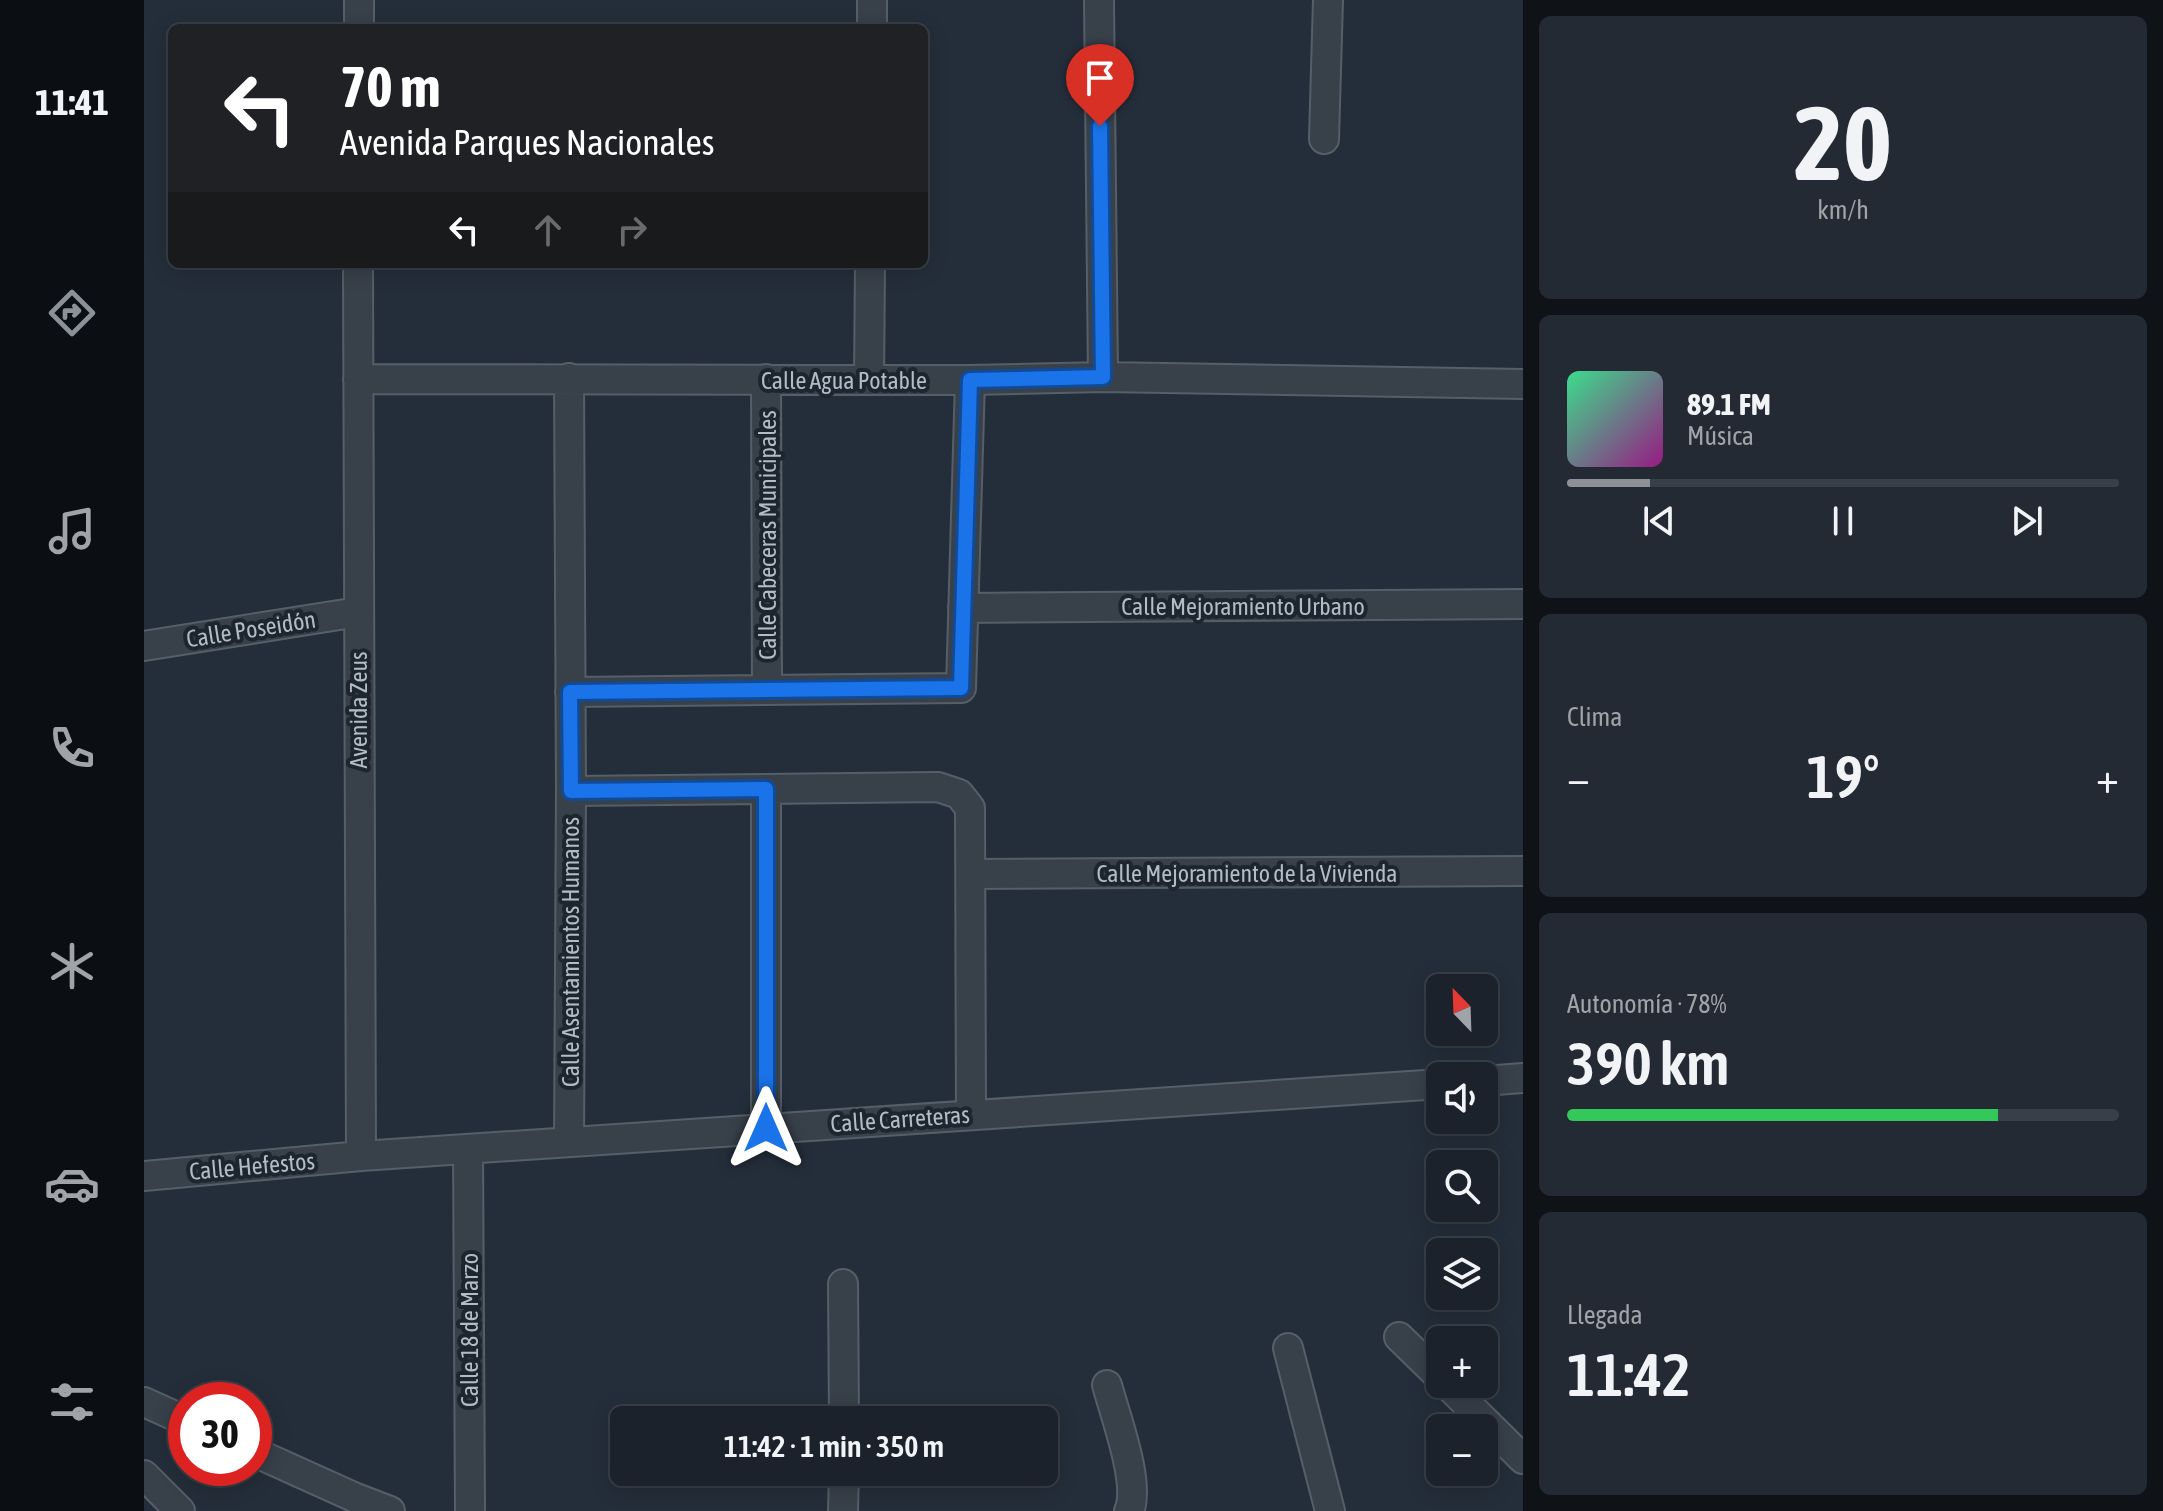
<!DOCTYPE html>
<html lang="es">
<head>
<meta charset="utf-8">
<style>
	body { margin:0; font-family:"Asap Condensed",sans-serif; background:#242a34; color:#f1f3f6; height:100vh; display:flex; flex-direction:column; font-size:30px; white-space:nowrap }
	* { box-sizing:border-box; margin:0 }
	p { font-size:26px; color:#a0a4a9 }
	.icon { flex:none; width:44px; height:44px; fill:none; stroke:currentColor; stroke-width:2; stroke-linecap:round; stroke-linejoin:round }
	.map { position:relative; flex:1; overflow:hidden }
	.details { display:flex; flex-direction:column; gap:16px; padding:16px; background:#0f1318; width:640px }
	.details>* { flex:none }
	.top-card { position:absolute; left:24px; top:24px; width:760px; height:244px; border-radius:12px; box-shadow:0 4px 20px #0003,0 0 0 2px #393f48; background:#202124; color:#fff; overflow:hidden }
	.needle { width:52px; rotate:337deg }
	.controls { position:absolute; left:1282px; top:974px; display:grid; gap:16px }
	.controls a { display:grid; place-items:center; width:72px; height:72px; border-radius:12px; background:#1b222c; box-shadow:0 4px 20px #0003,0 0 0 2px #393f48; font-size:40px }
	.speed { position:absolute; left:24px; top:1382px; display:flex; gap:16px; font-size:40px; font-weight:700; text-align:center }
	.speed>* { display:grid; place-content:center; width:104px; height:104px; border-radius:50%; background:#1b222c; box-shadow:0 4px 20px #0003,0 0 0 2px #393f48; line-height:1 }
	.speed .limit { border:12px solid #d22; background:#fff; color:#111 }
	.pin { position:absolute; display:grid; place-items:center; width:68px; height:68px; color:#fff; margin:-82px -34px; border-radius:50% 50% 50% 0; rotate:-45deg; box-shadow:0 0 8px #0007 }
	.pin .icon { rotate:45deg }
	.me { position:absolute; width:88px; margin:-44px; rotate:0deg; stroke-linejoin:round; filter:drop-shadow(0 0 6px #0008) }
	.turn { display:flex; align-items:center; gap:28px; height:168px; padding:0 40px; font-size:36px }
	.turn .icon { width:104px; height:104px; stroke-width:2.5 }
	.turn b { display:block; font-size:56px; line-height:68px }
	.lanes { display:flex; align-items:center; height:76px; padding:0 40px; background:#0003; justify-content:center; gap:40px; direction:ltr }
	.lanes .off { opacity:.35 }
	.big { font-size:60px; font-weight:600; line-height:1.1 }
	.details .card { flex:1; display:flex; flex-direction:column; justify-content:center; gap:12px; min-width:0; padding:0 28px; border-radius:12px; background:#242a34 }
	.details .dial { align-items:center; gap:0 }
	.dial b { font-size:104px; line-height:1 }
	.song { display:flex; align-items:center; gap:24px }
	.cover { width:96px; height:96px; border-radius:12px; background:linear-gradient(135deg,hsl(150 70% 55%),hsl(310 70% 35%)) }
	.played { height:8px; border-radius:4px; background:linear-gradient(90deg,#8c9099 15%,#393f48 15%) }
	.keys { display:flex; justify-content:space-around; direction:ltr }
	.heat { display:flex; justify-content:space-between; align-items:center; font-size:44px; direction:ltr }
	.charge { height:12px; border-radius:6px; background:linear-gradient(90deg,#34c759 78%,#393f48 0) }
	.trip { position:absolute; left:466px; top:1406px; width:448px; height:80px; border-radius:12px; background:#1b222c; box-shadow:0 4px 20px #0003,0 0 0 2px #393f48; font-weight:600; line-height:80px; text-align:center }
	main { display:flex; flex:1; min-height:0 }
	.dock { display:flex; flex-direction:column; width:144px; justify-content:space-around; align-items:center; background:#0b0e12; color:#a0a4a9 }
	.dock .icon { width:56px; height:56px }
	.dock .selected { color:#8c9099 }
	.dock b { font-size:36px; color:#f1f3f6 }
	.map>svg:first-child { display:block }
	.lines { fill:none; stroke-linecap:round; stroke-linejoin:round }
	.street-casing { stroke:#565e68; stroke-width:32 }
	.street { stroke:#38404a; stroke-width:28 }
	.route-casing { stroke:#114b97; stroke-width:20 }
	.route { stroke:#1a73e8; stroke-width:14 }
	.labels { text-anchor:middle; dominant-baseline:central; stroke-width:8; stroke-linejoin:round; paint-order:stroke }
	.street-label { font-size:24px; fill:#b3bbc6; stroke:#1d252f }
</style>
</head>
<body>
<main>
<nav class="dock">
<b>11:41</b>
<svg class="icon selected" aria-label="directions" viewBox="0 0 24 24"><path d="M12 3l9 9-9 9-9-9zM9 14v-3h6M13 9l2 2-2 2"/></svg>
<svg class="icon" aria-label="music" viewBox="0 0 24 24"><path d="M9 18V5l10-2v13"/><circle cx="6" cy="18" r="3"/><circle cx="16" cy="16" r="3"/></svg>
<svg class="icon" aria-label="phone" viewBox="0 0 24 24"><path d="M5 4h4l2 5-3 2q2 4 5 5l2-3 5 2v4C11 20 4 13 5 4z"/></svg>
<svg class="icon" aria-label="climate" viewBox="0 0 24 24"><path d="M12 3v18M4 7l16 10M4 17L20 7"/></svg>
<svg class="icon" aria-label="car" viewBox="0 0 24 24"><path d="M5 17H2v-5l4-1 3-4h7l3 4 3 1v5h-3M9 17h6M6 11h13"/><circle cx="7" cy="17" r="2"/><circle cx="17" cy="17" r="2"/></svg>
<svg class="icon" aria-label="filters" viewBox="0 0 24 24"><path d="M4 7h16M4 17h16"/><circle cx="9" cy="7" r="2"/><circle cx="15" cy="17" r="2"/></svg>
</nav>
<div class="map">
<svg width="1379" height="1511" viewBox="0 0 1379 1511">
	<rect width="100%" height="100%" fill="#242e3a"/>
	<g class="lines">
		<defs>
			<path id="street" d="M728,0v28
				M955,0l4,377
				M215,28v-28
				M1180,139l4,-139
				M214,264l3,892
				M214,379l612,1 133,-3 420,7
				M622,379l1,311
				M725,380l1,-116
				M819,608l560,-4
				M0,646l214,-34
				M426,692l391,-4 9,-308
				M427,791l367,-4 21,7 11,14 1,306
				M827,874l552,-3
				M1340,1081l39,-3
				M622,1128v-339
				M425,1142l2,-351 -2,-413
				M324,1149l2,362
				M0,1176l217,-20 1079,-72
				M699,1284l1,136
				M1255,1337l41,40
				M1144,1348l42,163
				M1303,1384l76,75
				M963,1385c8,30 34,99 22,126
				M0,1402l42,19
				M110,1452l102,46 34,13
				M0,1475l36,36
				M699,1511l1,-39"/>
		</defs>
		<!-- street casing -->
		<use href="#street" class="street-casing"/>
		<!-- street -->
		<use href="#street" class="street"/>
	</g>
	<g class="lines">
		<defs>
			<path id="route" d="M622,1128v-339l-195,2 -1,-99 391,-4 9,-308 133,-3 -3,-251"/>
		</defs>
		<!-- route casing -->
		<use href="#route" class="route-casing"/>
		<!-- route -->
		<use href="#route" class="route"/>
	</g>
	<g class="labels">
		<!-- street labels -->
		<g class="street-label">
			<text x="700" y="380">Calle Agua Potable</text>
			<text transform="translate(623 535) rotate(-90)">Calle Cabeceras Municipales</text>
			<text x="1099" y="606">Calle Mejoramiento Urbano</text>
			<text transform="translate(107 629) rotate(-9)">Calle Poseidón</text>
			<text transform="translate(214 710) rotate(-90)">Avenida Zeus</text>
			<text x="1103" y="873">Calle Mejoramiento de la Vivienda</text>
			<text transform="translate(426 952) rotate(-90)">Calle Asentamientos Humanos</text>
			<text transform="translate(756 1119) rotate(-4)">Calle Carreteras</text>
			<text transform="translate(108 1166) rotate(-5)">Calle Hefestos</text>
			<text transform="translate(325 1330) rotate(-90)">Calle 18 de Marzo</text>
		</g>
	</g>
</svg>
<div class="controls">
<a><svg class="needle" viewBox="-14 -14 28 28"><path d="M0-13l5 13h-10z" fill="#e53935"/><path d="M0 13l5-13h-10z" fill="#a0a4a9"/></svg></a>
<a><svg class="icon" aria-label="sound" viewBox="0 0 24 24"><path d="M4 9h4l5-4v14l-5-4H4zM17 9q2 3 0 6"/></svg></a>
<a><svg class="icon" aria-label="search" viewBox="0 0 24 24"><circle cx="10" cy="10" r="6"/><path d="M15 15l6 6"/></svg></a>
<a><svg class="icon" aria-label="layers" viewBox="0 0 24 24"><path d="M12 4l9 5-9 5-9-5zM3 14l9 5 9-5"/></svg></a>
<a>+</a>
<a>−</a>
</div>
<div class="speed"><div class="limit">30</div></div>
<div class="pin" style="left:956px;top:126px;background:#d93025"><svg class="icon" aria-label="arrive" viewBox="0 0 24 24"><path d="M6 21V4h12l-3 4 3 4H6"/></svg></div>
<svg class="me" style="left:622px;top:1128px" viewBox="-20 -20 40 40"><path d="M0-17L14 15 0 8-14 15z" fill="#1a73e8" stroke="#fff" stroke-width="4"/></svg>
<div class="trip">11:42 · 1 min · 350 m</div>
<div class="top-card">
<div class="turn"><svg class="icon" aria-label="left" viewBox="0 0 24 24"><path d="M17 20v-9H6M10 6l-5 5 5 5"/></svg><div><b>70 m</b>Avenida Parques Nacionales</div></div>
<div class="lanes"><svg class="icon" aria-label="left" viewBox="0 0 24 24"><path d="M17 20v-9H6M10 6l-5 5 5 5"/></svg><svg class="icon off" aria-label="ahead" viewBox="0 0 24 24"><path d="M12 20V5M6 11l6-6 6 6"/></svg><svg class="icon off" aria-label="right" viewBox="0 0 24 24"><path d="M7 20v-9h11M14 6l5 5-5 5"/></svg></div>
</div>
</div>
<section class="details">
<div class="card dial"><b>20</b><p>km/h</p></div>
<div class="card">
<div class="song"><i class="cover"></i><div><b>89.1 FM</b><p>Música</p></div></div>
<div class="played"></div>
<div class="keys"><svg class="icon" aria-label="previous" viewBox="0 0 24 24"><path d="M18 5L8 12l10 7zM5 5v14"/></svg><svg class="icon" aria-label="pause" viewBox="0 0 24 24"><path d="M8 5v14M16 5v14"/></svg><svg class="icon" aria-label="next" viewBox="0 0 24 24"><path d="M6 5l10 7-10 7zM19 5v14"/></svg></div>
</div>
<div class="card"><p>Clima</p>
<div class="heat"><a>−</a><b class="big">19°</b><a>+</a></div>
</div>
<div class="card"><p>Autonomía · 78%</p><b class="big">390 km</b><div class="charge"></div></div>
<div class="card"><p>Llegada</p><b class="big">11:42</b></div>
</section>
</main>
</body>
</html>
